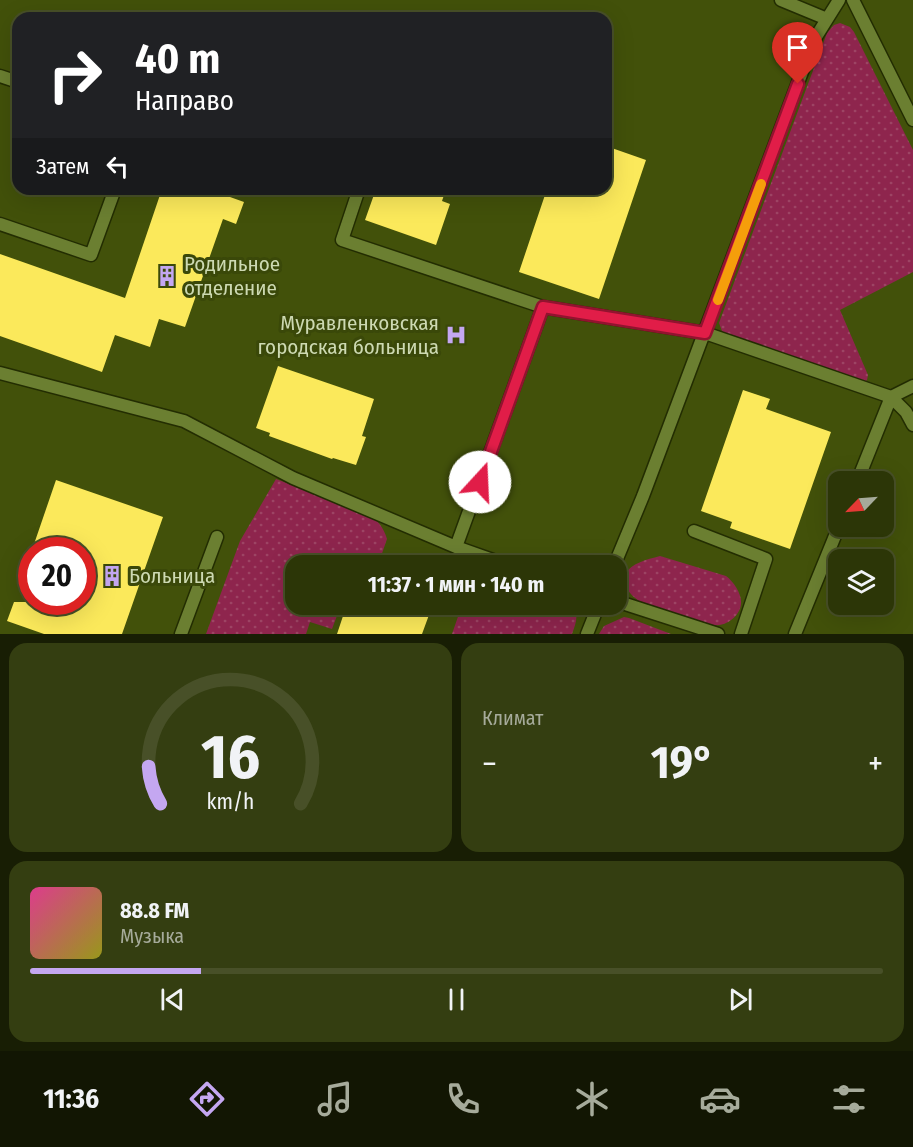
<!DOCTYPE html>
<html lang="ru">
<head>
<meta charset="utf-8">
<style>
	body { margin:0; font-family:"Fira Sans Condensed",sans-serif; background:#343e11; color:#f1f3f6; height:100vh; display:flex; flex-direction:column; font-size:22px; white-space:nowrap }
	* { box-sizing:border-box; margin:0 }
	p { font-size:20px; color:#a6ab9b }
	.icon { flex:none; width:33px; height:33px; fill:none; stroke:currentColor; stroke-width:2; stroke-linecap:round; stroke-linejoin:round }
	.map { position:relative; height:634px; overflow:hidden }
	.details { display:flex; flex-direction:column; gap:9px; padding:9px; background:#181e04; flex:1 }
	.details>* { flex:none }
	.banner { position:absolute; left:12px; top:12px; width:600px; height:183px; border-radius:18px; box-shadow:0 6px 24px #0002,0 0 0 2px #485028; background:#202124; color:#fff; overflow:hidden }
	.needle { width:39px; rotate:245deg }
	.buttons { position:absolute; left:828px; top:471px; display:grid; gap:12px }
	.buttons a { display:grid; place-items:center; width:66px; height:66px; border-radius:12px; background:#2c3607; box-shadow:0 6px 24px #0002,0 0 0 2px #485028; font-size:30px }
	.speed { position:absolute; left:18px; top:537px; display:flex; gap:12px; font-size:30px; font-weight:700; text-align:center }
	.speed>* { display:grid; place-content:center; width:78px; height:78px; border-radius:50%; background:#2c3607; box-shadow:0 6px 24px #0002,0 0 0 2px #485028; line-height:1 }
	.speed .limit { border:9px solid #d22; background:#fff; color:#111 }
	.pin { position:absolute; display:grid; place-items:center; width:51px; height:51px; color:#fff; margin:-62px -26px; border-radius:50% 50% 50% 0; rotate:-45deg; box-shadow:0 0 6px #0007 }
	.pin .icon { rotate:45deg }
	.me { position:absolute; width:66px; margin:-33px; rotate:20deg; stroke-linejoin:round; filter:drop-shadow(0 0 4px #0008) }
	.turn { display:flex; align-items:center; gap:21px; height:126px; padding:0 24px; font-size:27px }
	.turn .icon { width:78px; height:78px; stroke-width:2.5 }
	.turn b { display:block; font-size:42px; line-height:51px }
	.then { display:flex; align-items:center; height:57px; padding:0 24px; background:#0003; gap:12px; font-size:22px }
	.big { font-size:45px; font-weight:700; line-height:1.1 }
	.details .tile { flex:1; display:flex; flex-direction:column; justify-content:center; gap:9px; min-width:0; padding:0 21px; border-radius:18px; background:#343e11 }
	.details .dial { align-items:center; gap:0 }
	.dial svg { height:156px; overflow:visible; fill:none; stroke:#485028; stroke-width:7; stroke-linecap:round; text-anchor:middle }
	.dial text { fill:#f1f3f6; stroke:none }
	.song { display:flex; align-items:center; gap:18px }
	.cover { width:72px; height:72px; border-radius:9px; background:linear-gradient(135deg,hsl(330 70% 55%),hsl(60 70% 35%)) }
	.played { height:6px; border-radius:3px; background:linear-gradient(90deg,#c4a7f1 20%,#485028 20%) }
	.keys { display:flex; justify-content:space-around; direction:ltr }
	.heat { display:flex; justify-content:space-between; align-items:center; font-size:33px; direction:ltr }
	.details .tiles { flex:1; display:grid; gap:9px; grid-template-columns:1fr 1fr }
	.tile:last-child { grid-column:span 2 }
	.trip { position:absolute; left:285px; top:555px; width:342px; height:60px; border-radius:18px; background:#2c3607; box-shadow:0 6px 24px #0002,0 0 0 2px #485028; font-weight:700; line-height:60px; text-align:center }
	.dock { display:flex; height:96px; justify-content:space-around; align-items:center; background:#121603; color:#a6ab9b }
	.dock .icon { width:42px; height:42px }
	.dock .on { color:#c4a7f1 }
	.dock b { font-size:27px; color:#f1f3f6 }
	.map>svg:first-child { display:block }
	.built { fill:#42510a; fill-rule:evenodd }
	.grass { fill:url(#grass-dots) }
	.building { fill:#fbe95b }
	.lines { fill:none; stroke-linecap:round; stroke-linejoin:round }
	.service-casing { stroke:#232d02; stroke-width:15 }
	.service { stroke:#6b7f31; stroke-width:12 }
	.route-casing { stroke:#92132f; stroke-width:15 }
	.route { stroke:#e11d48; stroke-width:10 }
	.slow { stroke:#f59e0b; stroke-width:10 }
	.labels { text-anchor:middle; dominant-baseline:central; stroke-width:6; stroke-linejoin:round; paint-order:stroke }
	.poi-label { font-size:21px; fill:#cdd9b2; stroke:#3a4809; text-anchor:start }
</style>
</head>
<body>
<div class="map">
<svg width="913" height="634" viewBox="0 0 913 634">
	<defs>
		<pattern id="grass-dots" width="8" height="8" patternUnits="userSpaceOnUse" patternTransform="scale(1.5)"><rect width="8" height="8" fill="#8e254d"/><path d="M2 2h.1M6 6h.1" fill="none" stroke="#9d4464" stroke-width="1.8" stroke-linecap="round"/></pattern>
	</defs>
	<rect width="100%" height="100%" fill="#3a4809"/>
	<!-- built -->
	<path class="built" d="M0,0h913v634h-913zM18,18h588v171h-588zM838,482h46v44h-46zM32,550h50v52h-50zM838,560h46v44h-46zM296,566h320v38h-320z"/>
	<!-- grass -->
	<path class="grass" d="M840,23l10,4 4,5 59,118v122l-73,38 28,65 -1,5 -3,3 -136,-46 -6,-6 -3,-8 108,-290 7,-8z
		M276,479l91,34c10,6 17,15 20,26l-9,26 -82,1v38l45,1 -9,24 -22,-7 -4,12h-100l34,-93z
		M660,556l66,20c8,6 16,18 15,28 -1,11 -12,20 -22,21 -13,2 -64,-19 -80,-24 -10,-7 -15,-14 -15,-26 9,-13 22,-15 36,-19z
		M462,605h111c6,11 3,18 -1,29h-120z
		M624,617l5,1 42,16h-72l5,-8z"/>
	<!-- building -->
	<path class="building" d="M606,146l40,14 -47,139 -80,-27 28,-83h59z
		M162,189h71l-3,8 14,5 -8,22 -13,-5 -38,108 -26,-8 -9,28 -35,-12 -13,37 -102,-36v-82l125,44z
		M376,189h70l-4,12 8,3 -14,41 -71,-25z
		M278,366l96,33 -12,37 4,1 -10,28 -23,-7 -1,1 -63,-23 1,-3 -14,-5z
		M743,390l27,9 -4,10 65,23 -41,117 -60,-21 2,-6 -31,-11z
		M56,480l107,37 -41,117h-78l-37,-13 7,-19h68v-52h-50z
		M347,604h86l-11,30h-85z"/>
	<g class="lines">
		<defs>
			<path id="service" d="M781,0l46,19
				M853,0l60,120
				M0,76l18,6
				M359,189l-17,51 201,67 162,26 186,64 15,15 7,13
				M0,224l91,31 24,-66
				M0,373l184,48 109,57 163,69 54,19
				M857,482l34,-85 22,-11
				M694,531l72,28 -25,75
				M456,547l87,-240
				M614,566l29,-70 171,-456 25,-40
				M616,601l102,33
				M181,634l36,-97
				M587,634l12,-30
				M795,634l44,-108"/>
		</defs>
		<!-- service casing -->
		<use href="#service" class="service-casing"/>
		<!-- service -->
		<use href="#service" class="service"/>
	</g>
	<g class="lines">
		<defs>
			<path id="route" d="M480,482l63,-175 162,26 93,-249"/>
		</defs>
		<!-- route casing -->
		<use href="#route" class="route-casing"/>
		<!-- route -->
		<use href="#route" class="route"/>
		<!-- slow -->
		<path class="slow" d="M718,300l43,-116"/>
	</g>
	<!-- icons -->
	<defs>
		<symbol id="building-bare" viewBox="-9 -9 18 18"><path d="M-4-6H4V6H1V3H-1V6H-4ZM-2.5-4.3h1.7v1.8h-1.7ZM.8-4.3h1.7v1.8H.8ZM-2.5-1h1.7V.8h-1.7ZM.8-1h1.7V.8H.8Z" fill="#c4a7f1" stroke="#3a4809" stroke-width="2.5" paint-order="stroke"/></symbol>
		<symbol id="hospital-bare" viewBox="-9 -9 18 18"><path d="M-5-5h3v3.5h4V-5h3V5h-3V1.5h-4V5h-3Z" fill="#c4a7f1" stroke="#3a4809" stroke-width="2.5" paint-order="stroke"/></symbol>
	</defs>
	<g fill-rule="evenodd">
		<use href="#building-bare" x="152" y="261" width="30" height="30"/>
		<use href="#hospital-bare" x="441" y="320" width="30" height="30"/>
		<use href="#building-bare" x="97" y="561" width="30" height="30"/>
	</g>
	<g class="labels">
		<!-- poi labels -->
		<g class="poi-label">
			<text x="184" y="264">Родильное<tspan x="184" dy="24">отделение</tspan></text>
			<text x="439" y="323" text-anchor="end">Муравленковская<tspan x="439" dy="24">городская больница</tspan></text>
			<text x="129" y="576">Больница</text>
		</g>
	</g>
</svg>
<div class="buttons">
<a><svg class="needle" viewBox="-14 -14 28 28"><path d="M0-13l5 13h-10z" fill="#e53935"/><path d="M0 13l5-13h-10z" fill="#a6ab9b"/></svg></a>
<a><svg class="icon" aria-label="layers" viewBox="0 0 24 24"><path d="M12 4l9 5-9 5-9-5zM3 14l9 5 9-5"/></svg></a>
</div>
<div class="speed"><div class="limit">20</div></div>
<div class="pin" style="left:798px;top:84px;background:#d93025"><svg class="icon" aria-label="arrive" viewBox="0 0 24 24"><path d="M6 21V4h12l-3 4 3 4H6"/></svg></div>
<svg class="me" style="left:480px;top:482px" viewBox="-20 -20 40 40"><circle r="19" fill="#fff"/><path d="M0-13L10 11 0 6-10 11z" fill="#e11d48"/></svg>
<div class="trip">11:37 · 1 мин · 140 m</div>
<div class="banner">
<div class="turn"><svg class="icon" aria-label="right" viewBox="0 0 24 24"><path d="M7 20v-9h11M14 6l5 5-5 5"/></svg><div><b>40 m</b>Направо</div></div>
<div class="then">Затем<svg class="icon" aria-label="left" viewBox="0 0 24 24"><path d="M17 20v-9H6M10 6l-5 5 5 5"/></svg></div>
</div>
</div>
<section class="details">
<div class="tiles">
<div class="tile dial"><svg viewBox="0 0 100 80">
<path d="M14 69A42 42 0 1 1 86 69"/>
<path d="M14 69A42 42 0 0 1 8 50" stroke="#c4a7f1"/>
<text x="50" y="56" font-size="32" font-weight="700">16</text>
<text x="50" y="72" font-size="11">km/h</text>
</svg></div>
<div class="tile"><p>Климат</p>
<div class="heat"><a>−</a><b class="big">19°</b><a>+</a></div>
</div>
<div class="tile">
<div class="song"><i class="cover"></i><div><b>88.8 FM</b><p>Музыка</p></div></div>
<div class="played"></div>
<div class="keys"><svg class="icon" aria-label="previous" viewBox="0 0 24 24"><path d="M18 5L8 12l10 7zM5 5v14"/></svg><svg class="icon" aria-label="pause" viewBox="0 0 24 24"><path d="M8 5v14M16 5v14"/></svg><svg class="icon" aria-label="next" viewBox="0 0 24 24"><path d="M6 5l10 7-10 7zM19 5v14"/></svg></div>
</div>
</div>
</section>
<nav class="dock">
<b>11:36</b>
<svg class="icon on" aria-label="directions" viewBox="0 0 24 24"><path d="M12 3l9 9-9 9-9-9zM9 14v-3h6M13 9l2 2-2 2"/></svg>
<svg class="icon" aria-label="music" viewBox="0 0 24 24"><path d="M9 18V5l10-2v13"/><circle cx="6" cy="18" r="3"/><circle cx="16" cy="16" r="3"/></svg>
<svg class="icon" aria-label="phone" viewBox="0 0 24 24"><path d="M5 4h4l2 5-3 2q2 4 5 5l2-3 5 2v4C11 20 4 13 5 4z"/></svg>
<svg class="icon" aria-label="climate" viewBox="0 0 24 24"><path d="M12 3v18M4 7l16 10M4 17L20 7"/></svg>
<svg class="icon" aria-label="car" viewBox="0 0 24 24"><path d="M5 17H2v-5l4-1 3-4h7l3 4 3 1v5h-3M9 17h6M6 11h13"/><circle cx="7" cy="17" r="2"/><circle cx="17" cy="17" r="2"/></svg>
<svg class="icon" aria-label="filters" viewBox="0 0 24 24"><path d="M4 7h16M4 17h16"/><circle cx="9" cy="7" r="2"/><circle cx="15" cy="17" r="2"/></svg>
</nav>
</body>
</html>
